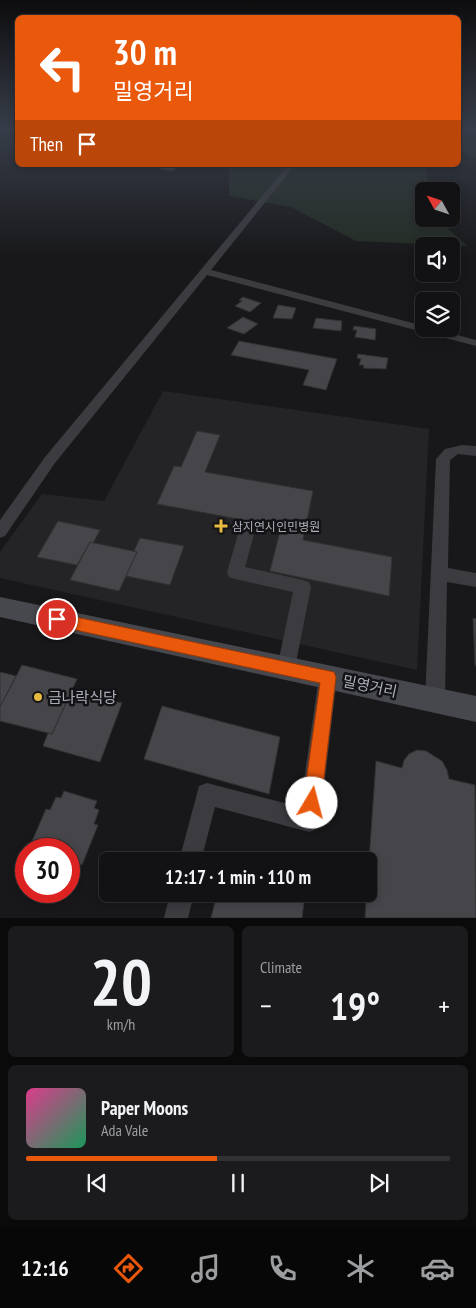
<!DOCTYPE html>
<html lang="en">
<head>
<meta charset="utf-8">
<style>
	body { margin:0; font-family:"PT Sans Narrow","Noto Sans KR",sans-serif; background:#1b1b1d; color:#f1f3f6; height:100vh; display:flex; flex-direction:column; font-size:19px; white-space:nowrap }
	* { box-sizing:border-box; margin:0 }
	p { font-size:16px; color:#9c9ea0 }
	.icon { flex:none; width:28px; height:28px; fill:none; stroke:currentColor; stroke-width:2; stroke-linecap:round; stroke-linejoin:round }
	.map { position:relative; height:918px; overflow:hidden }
	.side { display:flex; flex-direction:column; gap:8px; padding:8px; background:#0a0a0b; flex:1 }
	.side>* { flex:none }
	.hud { position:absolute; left:15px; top:15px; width:446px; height:152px; border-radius:8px; box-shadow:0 2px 8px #0003,0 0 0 1px #313234; background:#ea580c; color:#fff; overflow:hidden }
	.needle { width:32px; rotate:310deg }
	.fabs { position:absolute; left:415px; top:182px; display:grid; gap:10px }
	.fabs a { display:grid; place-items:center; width:45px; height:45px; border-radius:8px; background:#121214; box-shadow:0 2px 8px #0003,0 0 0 1px #313234; font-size:25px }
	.speed { position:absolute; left:15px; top:838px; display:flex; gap:10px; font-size:25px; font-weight:700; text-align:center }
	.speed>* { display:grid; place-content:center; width:65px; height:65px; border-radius:50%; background:#121214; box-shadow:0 2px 8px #0003,0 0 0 1px #313234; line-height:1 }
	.speed .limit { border:8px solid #d22; background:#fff; color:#111 }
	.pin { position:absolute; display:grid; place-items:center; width:42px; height:42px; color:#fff; margin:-21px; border:2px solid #fff; border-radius:50%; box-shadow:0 1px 5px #0007 }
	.me { position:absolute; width:55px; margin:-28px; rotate:8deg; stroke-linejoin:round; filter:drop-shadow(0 0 4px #0008) }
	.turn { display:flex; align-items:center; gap:18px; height:105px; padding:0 15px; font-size:22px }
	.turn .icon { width:65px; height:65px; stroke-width:2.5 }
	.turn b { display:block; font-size:35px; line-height:42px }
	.then { display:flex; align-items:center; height:48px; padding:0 15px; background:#0003; gap:10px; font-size:19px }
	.big { font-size:38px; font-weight:800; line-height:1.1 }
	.side .tile { flex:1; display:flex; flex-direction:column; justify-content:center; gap:8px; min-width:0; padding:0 18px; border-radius:8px; background:#1b1b1d }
	.side .dial { align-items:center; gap:0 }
	.dial b { font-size:65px; line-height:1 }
	.song { display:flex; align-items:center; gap:15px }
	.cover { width:60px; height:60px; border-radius:8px; background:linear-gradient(135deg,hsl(330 70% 55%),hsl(150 70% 35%)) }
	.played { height:5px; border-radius:2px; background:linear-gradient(90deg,#ea580c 45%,#313234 45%) }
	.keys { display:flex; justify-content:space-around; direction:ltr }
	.heat { display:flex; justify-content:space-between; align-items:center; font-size:28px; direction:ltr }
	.side .tiles { flex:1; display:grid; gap:8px; grid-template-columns:1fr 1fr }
	.tile:last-child { grid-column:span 2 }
	.trip { position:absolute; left:99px; top:852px; width:278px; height:50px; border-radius:8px; background:#121214; box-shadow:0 2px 8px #0003,0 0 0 1px #313234; font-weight:800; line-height:50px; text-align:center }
	.tabs { display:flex; height:80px; justify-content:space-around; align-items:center; background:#070708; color:#9c9ea0 }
	.tabs .icon { width:35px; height:35px }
	.tabs .current { color:#ea580c }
	.tabs b { font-size:22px; color:#f1f3f6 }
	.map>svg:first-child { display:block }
	.built { fill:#242427 }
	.green { fill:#242c25 }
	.building { fill:#45454a; stroke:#323235 }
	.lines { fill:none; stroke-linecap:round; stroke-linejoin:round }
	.street { fill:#3b3b40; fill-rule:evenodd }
	.secondary { fill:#47484e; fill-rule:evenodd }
	.route { fill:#ea580c; stroke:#983908 }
	.poi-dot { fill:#e7ba42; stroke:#131315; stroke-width:2 }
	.labels { text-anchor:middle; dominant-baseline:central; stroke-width:5; stroke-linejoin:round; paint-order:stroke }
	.poi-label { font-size:12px; fill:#abaeb9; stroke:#131315; text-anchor:start }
	.near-street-label { font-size:15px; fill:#abaeb9; stroke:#131315 }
	.near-poi-label { font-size:15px; fill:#abaeb9; stroke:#131315; text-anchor:start }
</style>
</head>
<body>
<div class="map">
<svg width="476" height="918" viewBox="0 0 476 918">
	<rect width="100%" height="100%" fill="#18181a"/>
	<!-- built -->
	<path class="built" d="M163,391l266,38 -12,241 -417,-92v-26l42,-58 62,7z"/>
	<!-- green -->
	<path class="green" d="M459,129h17v30c-17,-8 -17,-11 -17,-30z
		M229,165h196l4,26h-5v28h14l29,27 -111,-5 -65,-34 -62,-11z"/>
	<!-- building -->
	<path class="building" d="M162,165h19l-9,6 -13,-2z
		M243,297l18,6 -11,9 -15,-6 7,-5 -3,-1z
		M278,305l18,3 -4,11 -19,-1z
		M243,317l15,7 -14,10 -17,-6z
		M316,318l26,3 -1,10 -28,-3z
		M354,326l22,3 -1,11 -20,-3 2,-7h-4z
		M239,341l98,18 -11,31 -23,-5 6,-15 -78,-15z
		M358,354l30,4 -2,11 -23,-1 1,-3h-5l2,-6 -4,-1z
		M197,431l23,4 -15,37 108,19 -10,49 89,17 -3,39 -119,-25 11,-44 -124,-23 17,-38 7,1z
		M58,521l42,9 -7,13 -3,-1 -13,23 -40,-8z
		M140,538l44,8 -14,39 -44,-9 11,-24 -3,-1z
		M90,542l47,10 -18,39 -49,-11z
		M473,618l3,1v47l-1,-1z
		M22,665l55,14 -25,55 -52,-13v-14z
		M0,672l16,4 -16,31z
		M72,690l50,13 -22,59 -57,-16 5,-13 4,1z
		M162,706l118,31 -11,57 -125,-35z
		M417,750l9,1 16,10 5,9 2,9 26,6 1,133h-111l11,-157 26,7 2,-8 5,-6z
		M64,791l33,10 -3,7 5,2 -5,14 4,1 -16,40 -4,-1 -6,16 -3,-1v-30l-40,-1 17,-39 4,1 6,-13 5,1z
		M217,894h88l-3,24h-91z"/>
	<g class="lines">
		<!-- street -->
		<path class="street" d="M0,129h5l-5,5z
			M288,165h7l-84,105 213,56v3h11l41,11v6l-269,-71 -152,188 -50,73 -5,2v-18l45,-63z
			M462,445l14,1v10l-18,-2 -8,6 -2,108 28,5v14l-29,-5 -2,118 -3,7 -7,3 -7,-3 -3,-7 11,-241 9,-10z
			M247,525l5,2 3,4 -10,36 58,13 6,2 2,5 -16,81 -2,6 -7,3 -7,-3 -2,-6 16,-76 -58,-13 -6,-2 -2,-5 12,-41 3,-4z
			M328,668l7,3 2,6 -17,144 -3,8 -8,3 -94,-25 -14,54h-22l20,-75 8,-3 93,24 19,-130 2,-6z
			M170,894h24l-6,24h-24z"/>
		<!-- secondary -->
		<path class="secondary" d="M0,597l476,99v26l-476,-105z"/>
	</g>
	<!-- sky -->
	<linearGradient id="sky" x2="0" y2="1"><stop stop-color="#0d0d0e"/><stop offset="0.5" stop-color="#373d49"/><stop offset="1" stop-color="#373d49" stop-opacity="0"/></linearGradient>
	<rect width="476" height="258" fill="url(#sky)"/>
	<!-- route -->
	<path class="route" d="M57,613l277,59 2,5 -15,126 -3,6 -6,3 -7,-3 -2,-6 17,-120 -263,-57 -5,-2 -2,-5 2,-4z"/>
	<!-- markers -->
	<g class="poi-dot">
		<path d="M218.5 518.5h5v5h5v5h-5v5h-5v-5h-5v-5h5z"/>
		<circle cx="38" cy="697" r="5"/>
	</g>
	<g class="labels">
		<!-- poi labels -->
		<g class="poi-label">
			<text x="232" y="526">삼지연시인민병원</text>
		</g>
		<!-- near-street labels -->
		<g class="near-street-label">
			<text transform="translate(370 686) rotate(12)">밀영거리</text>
		</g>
		<!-- near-poi labels -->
		<g class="near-poi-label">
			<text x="48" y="697">금나락식당</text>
		</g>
	</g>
</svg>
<div class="fabs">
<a><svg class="needle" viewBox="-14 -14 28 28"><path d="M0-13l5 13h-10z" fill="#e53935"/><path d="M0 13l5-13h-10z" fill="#9c9ea0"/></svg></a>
<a><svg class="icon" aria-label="sound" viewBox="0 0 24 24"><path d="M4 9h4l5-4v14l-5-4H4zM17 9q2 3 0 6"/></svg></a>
<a><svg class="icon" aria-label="layers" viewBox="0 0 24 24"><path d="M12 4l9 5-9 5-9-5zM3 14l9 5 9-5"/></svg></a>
</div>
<div class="speed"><div class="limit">30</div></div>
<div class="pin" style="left:57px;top:619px;background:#d93025"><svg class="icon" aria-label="arrive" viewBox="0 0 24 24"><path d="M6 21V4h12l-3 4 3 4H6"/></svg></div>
<svg class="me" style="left:312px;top:803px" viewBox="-20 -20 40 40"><circle r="19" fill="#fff"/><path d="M0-13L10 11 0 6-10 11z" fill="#ea580c"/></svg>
<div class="trip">12:17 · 1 min · 110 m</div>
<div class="hud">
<div class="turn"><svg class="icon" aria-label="left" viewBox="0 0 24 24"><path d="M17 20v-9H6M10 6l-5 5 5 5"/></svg><div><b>30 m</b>밀영거리</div></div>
<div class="then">Then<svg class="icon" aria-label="arrive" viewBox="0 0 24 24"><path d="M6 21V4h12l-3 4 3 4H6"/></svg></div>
</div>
</div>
<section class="side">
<div class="tiles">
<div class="tile dial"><b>20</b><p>km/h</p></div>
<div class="tile"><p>Climate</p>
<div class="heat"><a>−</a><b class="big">19°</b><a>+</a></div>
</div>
<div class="tile">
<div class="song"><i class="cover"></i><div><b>Paper Moons</b><p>Ada Vale</p></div></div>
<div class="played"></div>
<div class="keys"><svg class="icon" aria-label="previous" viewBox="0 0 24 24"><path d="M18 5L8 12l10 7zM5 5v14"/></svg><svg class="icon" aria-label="pause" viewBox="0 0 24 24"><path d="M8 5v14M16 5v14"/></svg><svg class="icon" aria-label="next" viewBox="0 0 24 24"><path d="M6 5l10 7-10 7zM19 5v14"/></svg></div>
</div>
</div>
</section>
<nav class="tabs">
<b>12:16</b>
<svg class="icon current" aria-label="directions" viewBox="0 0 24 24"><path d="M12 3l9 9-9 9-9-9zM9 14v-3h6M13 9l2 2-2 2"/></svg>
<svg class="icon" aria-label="music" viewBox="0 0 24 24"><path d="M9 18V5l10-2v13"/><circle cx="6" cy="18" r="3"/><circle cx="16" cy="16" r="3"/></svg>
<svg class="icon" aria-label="phone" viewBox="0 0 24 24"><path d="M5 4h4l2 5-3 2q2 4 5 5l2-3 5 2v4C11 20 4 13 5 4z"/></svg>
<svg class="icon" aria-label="climate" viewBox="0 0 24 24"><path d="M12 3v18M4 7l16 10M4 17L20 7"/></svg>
<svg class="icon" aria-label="car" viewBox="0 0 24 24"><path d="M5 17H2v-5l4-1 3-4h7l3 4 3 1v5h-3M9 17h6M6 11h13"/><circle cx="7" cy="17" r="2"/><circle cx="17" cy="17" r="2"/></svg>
</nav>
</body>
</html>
